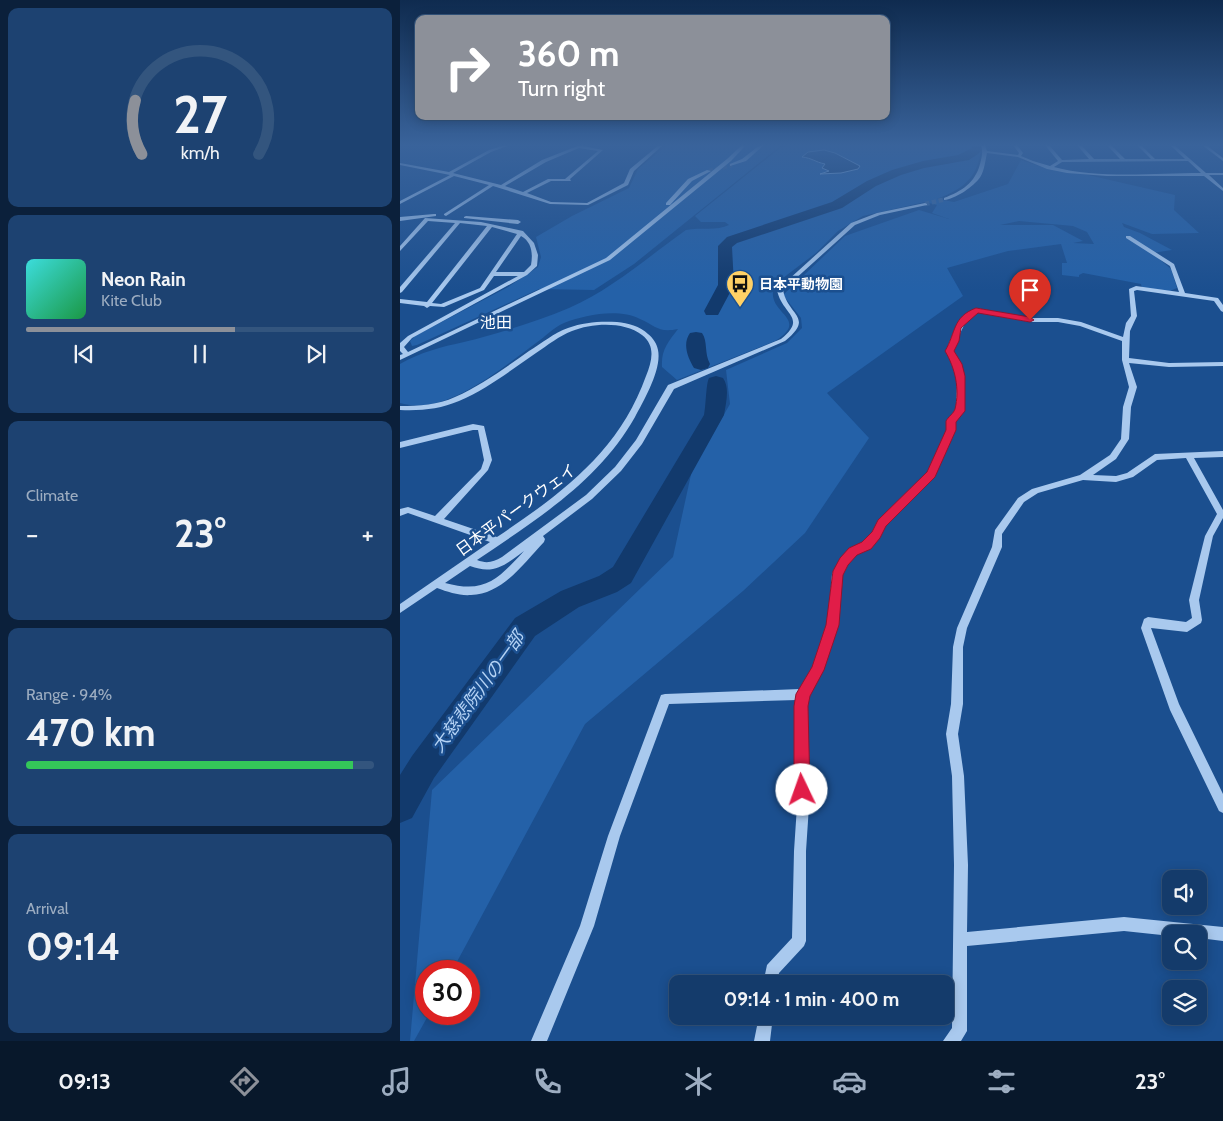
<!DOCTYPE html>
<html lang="en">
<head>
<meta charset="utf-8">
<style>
	body { margin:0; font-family:Cabin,"Noto Sans JP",sans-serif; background:#1d4271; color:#f1f3f6; height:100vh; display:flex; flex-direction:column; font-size:19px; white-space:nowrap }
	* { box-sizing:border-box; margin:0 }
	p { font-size:16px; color:#9dadc1 }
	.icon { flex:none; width:28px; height:28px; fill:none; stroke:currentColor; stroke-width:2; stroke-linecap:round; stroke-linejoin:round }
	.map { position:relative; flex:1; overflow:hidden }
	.details { display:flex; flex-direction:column; gap:8px; padding:8px; background:#0b203b; width:400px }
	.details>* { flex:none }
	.top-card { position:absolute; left:15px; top:15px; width:475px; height:105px; border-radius:10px; box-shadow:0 2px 12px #0003,0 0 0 1px #33557e; background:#8c9099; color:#fff; overflow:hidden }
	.controls { position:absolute; left:762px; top:870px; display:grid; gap:10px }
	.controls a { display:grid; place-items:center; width:45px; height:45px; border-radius:10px; background:#143b6b; box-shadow:0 2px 12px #0003,0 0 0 1px #33557e; font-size:25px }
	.speed { position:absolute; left:15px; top:960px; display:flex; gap:10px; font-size:25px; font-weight:700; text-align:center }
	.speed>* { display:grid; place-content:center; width:65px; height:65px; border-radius:50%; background:#143b6b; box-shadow:0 2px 12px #0003,0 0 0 1px #33557e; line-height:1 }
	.speed .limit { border:8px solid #d22; background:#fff; color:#111 }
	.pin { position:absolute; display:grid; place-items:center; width:42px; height:42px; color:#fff; margin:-51px -21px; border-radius:50% 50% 50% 0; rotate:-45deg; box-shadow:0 0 5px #0007 }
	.pin .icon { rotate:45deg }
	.me { position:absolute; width:55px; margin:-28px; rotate:357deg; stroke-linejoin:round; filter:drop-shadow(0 0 4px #0008) }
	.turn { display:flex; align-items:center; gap:18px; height:105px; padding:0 20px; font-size:22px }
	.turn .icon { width:65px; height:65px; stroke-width:2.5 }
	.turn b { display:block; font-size:35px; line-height:42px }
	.big { font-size:38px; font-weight:700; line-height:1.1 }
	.details .widget { flex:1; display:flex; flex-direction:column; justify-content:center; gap:8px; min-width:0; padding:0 18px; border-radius:10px; background:#1d4271 }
	.details .dial { align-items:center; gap:0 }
	.dial svg { height:130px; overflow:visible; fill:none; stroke:#33557e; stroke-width:7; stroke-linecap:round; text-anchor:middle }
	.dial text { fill:#f1f3f6; stroke:none }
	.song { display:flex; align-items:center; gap:15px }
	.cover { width:60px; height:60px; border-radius:8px; background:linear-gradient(135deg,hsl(180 70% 55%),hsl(140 70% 35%)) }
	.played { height:5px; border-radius:2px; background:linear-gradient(90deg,#8c9099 60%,#33557e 60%) }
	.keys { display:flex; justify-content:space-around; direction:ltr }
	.heat { display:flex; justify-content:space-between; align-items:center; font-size:28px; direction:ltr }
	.charge { height:8px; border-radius:4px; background:linear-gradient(90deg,#34c759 94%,#33557e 0) }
	.trip { position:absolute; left:269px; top:975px; width:285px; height:50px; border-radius:10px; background:#143b6b; box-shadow:0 2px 12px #0003,0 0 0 1px #33557e; font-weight:700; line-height:50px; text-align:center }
	.tab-bar { display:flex; height:80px; justify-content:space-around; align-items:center; background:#08182b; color:#9dadc1 }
	.tab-bar .icon { width:35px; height:35px }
	.tab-bar .on { color:#8c9099 }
	.tab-bar b { font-size:22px; color:#f1f3f6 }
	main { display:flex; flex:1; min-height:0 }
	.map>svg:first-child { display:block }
	.green { fill:#2461a8; fill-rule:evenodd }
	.water { fill:#123a6d; stroke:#9cc4f0 }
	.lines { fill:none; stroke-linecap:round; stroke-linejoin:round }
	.river { fill:#123a6d; fill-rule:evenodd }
	.minor-tunnel { stroke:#3d69a0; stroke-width:4.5; stroke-dasharray:4.5 2.5; stroke-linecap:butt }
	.minor { fill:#a9c9ee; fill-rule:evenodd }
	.route { fill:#e11d48; stroke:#92132f }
	.labels { text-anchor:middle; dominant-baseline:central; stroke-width:5; stroke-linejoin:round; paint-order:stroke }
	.far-poi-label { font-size:14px; font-weight:bold; fill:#fff; stroke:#1b4f8f; text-anchor:start }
	.far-quarter-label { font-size:16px; fill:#fff; stroke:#1b4f8f }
	.street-label { font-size:16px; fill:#fff; stroke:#1b4f8f }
	.water-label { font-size:18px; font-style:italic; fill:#b5d3f5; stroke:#1b4f8f }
</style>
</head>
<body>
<main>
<section class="details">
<div class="widget dial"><svg viewBox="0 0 100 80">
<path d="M14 69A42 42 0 1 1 86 69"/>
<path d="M14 69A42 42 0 0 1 10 36" stroke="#8c9099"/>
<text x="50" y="56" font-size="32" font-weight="700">27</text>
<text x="50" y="72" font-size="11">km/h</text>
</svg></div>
<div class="widget">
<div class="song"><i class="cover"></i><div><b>Neon Rain</b><p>Kite Club</p></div></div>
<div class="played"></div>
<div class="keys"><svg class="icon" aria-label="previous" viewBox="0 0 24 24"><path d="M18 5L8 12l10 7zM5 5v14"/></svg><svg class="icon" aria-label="pause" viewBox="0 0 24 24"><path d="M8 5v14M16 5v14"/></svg><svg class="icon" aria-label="next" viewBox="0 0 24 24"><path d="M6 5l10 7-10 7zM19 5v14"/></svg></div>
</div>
<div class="widget"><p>Climate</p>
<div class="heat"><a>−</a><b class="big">23°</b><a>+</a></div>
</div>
<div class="widget"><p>Range · 94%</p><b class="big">470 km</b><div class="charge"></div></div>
<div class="widget"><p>Arrival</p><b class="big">09:14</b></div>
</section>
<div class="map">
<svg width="823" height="1041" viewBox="0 0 823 1041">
	<rect width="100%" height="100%" fill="#1b4f8f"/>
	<!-- green -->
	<path class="green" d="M267,145h112v2l-145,117 -40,26 -55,-1 -122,56 -5,1 -2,-5 5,-5 93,-49 30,-20 3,-10 -5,-20 36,-21 57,-28 9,-19z
		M392,145h188c2,5 0,9 -1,15 -6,23 -22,31 -42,39l17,3 54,-18 13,-24 27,9 40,6 87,20 -1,15 25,23 -47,1 -30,-11 2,4 16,6 32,17 -20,3 19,16 6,19 -7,3 -28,-3 -1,-4 -58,-11 -4,2v2l-17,-2v-12h5l-6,-19 -53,7 -61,17 16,28 -136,97 42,45 -64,95 -62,58 -158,133 -133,247h-26v43h3l-15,27h-4l22,-251 241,-233 19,-87 38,-66 -4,-34 61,-27 15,-15 -1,-10 -18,-23 62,-59 74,-26 30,9 -17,-6 5,-8 -12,-3 -62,14 -25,15 -22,22 -41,31c-13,30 38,33 0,57l-98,39 -15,-13c-1,-17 6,-25 16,-38 -20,4 -22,-3 -38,-10 -22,-11 -55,-4 -76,4 -10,4 -19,14 -28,20 -34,25 -91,74 -136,60v-39c21,-12 41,-17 64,-22 35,-9 72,-20 105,-34 42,-18 80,-52 117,-78 14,-3 31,1 43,-5l-4,-3h-24l-6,-6 85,-68zM619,221l54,5 14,6 7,12 -21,-1 10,-2 -30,-16h-53z"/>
	<!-- water -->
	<path class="water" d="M424,150l11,3 25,13 -2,3 -17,4 -21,1 9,-3 -7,-3 3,-4c-10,-2 -13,-6 -23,-7l6,-5z"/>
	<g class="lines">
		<!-- river -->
		<path class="river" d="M571,145h10l3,3 -6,6 -9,6 -45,8 -23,7 -25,11 -34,22 -105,35 -5,4 2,38 -16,30h-12l-2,-4 14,-26v-39l9,-9 105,-35 35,-21 25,-11 31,-9 35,-6 14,-7z
			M296,332l6,1c6,8 2,20 8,31l-2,4 -7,2 -7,-2c-6,-10 -12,-24 -4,-35z
			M316,376l7,2c7,10 3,25 1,37l-93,168 -14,9 -38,15 -44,29 -101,142 -22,40 -12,5v-48l12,-19 103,-138 46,-27 38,-15 14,-9 91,-152c2,-9 2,-32 5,-37z"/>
		<!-- minor-tunnel -->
		<path class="minor-tunnel" d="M309,171l23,-6
			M525,204l21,-5"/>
		<!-- minor -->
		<path class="minor" d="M105,145h5l-19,7 -38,21 48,12 41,-25 38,-15h5l-2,1 20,4 -33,29 1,2h-20l-24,12 24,9 36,1 37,-20 6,-14 29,-24h4l-29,26 -6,14 -40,20 -38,-1 -57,-18 -47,30 -2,-1v-1l45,-29 -35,-9 -54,28v-3l50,-26 -50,-10v-2l49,9 40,-22zM179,148l19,3 -33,28h-17l-25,13 -18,-6 41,-24z
			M342,145h4l-15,16 -121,99 -210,100v-5l3,-1 -3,-3v-8l8,-7 110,-60h-24l-10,14 -40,17 -14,-1 -3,2 -3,-2 -24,-3v-4l27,3 60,-76 -27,-3 -58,69 -2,1v-6l55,-64 -27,-2 -28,30v-5l25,-28 56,4 42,9 11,12 4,12 -1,11 -10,9 -115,63 -8,9 4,5 198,-94 121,-99zM92,227l25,7 -37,54 -39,16 -9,-1zM121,236c11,6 12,18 10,29l-7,7h-28z
			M360,145h4l-18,16 -16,5v-2l12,-5z
			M581,145h4l2,6 31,4 1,-2 -6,-8h4l6,8 -2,3 12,5 17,5 8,-5 -13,-16h4l13,15 27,-1 -12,-14h4l13,14h26l-13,-14h4l14,14h26l-14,-14h4l14,14h30l-15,-14h4l32,28h17v2h-14l14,13v3l-19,-15h-97l-40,-3 -20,-4 -29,-12 -31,-4c-2,9 -3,21 -9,27 -7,8 -23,19 -34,20v-2c18,-7 31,-15 36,-34 2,-7 3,-12 1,-19zM788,161l13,12c-45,0 -104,6 -147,-6l8,-5z
			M802,145h4l17,13v3z
			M307,170l4,1 -19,10 -22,24h-4v-2l22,-24z
			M525,203l2,1v1l-47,10 -25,10 -72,65c5,26 32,27 2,51l-111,48 -32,55 -21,27 -29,28 -49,37 2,3 -1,3c-20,21 -41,52 -73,53 -11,1 -23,-3 -34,-7l-37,25v-9l90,-62 -82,-29 -8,3v-7l8,-2 27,9 46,-47 3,-9 -6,-30h-5l-73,18v-6l73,-18 11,2 8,34 -4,10 -44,49 53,18c64,-43 122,-85 149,-161 6,-15 10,-30 -4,-41 -18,-14 -50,-12 -70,-4 -13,5 -24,14 -36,22 -25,17 -49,36 -77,48 -19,8 -38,10 -59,9v-4c19,0 38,-1 55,-9 27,-12 50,-29 74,-46 13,-8 25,-18 39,-23 16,-6 33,-7 49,-6 11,1 23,4 31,12 5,4 9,10 10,16 4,19 -14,50 -23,67 -36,64 -99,103 -158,143 10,4 16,2 25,-3l84,-62 29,-28 21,-27 32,-55 113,-46c27,-22 1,-24 -4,-49l74,-67 26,-10zM124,551c-26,28 -38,43 -79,32l25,-17c24,9 35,-1 54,-15z
			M34,214h2v2l-36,5v-4z
			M66,216l52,4 3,2 -3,2 -54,-6v-1z
			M726,236h4l44,28 11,29 33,5 5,7v7l-2,-1 -7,-10 -77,-11 -3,1 3,25 -7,15 -1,27 40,5 54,-1v4l-54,1 -40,-4 8,24 -6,20 -2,32 -13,20 -23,16 23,1 11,-3 28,-19 68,-3v6l-29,1 29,52v8l-10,18 -14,64 3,20 -1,3 -14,9 -36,-4 28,76 44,90v19l-4,-2 -49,-101 -29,-82 3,-9 4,-2 38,5 6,-4 -3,-18 16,-64 12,-22 -31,-56 -29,2 -24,17 -17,5 -33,-2 -45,13 -14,9 -22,32v13l-35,81 -4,19v57l-5,30 6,42 4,89 -1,67 157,-15 99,10v14l-24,-3v-4h-28v2l-47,-5 -157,15v85l-6,10h-18l9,-13 2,-163 -2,-89 -6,-42 5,-30 2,-57 4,-19 35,-81 3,-17 23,-32 14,-9 48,-14 30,-20 11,-16 2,-32 6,-20 -7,-27v-19l-42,-15 -22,-4h-28l-53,-10 -13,13 -12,26 8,13 5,20 -1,27 -9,11v8l-21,47 -49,48 -6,13 -9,10 -14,7 -9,9 -5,10 -4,51 -16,45 -14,25 -1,11 2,100 -3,45v90l-2,5 -25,27 -2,11h-14l4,-19 25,-27 2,-87 3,-45 -2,-100 2,-6 -128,4 -49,132 -26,90 -47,115h-16l49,-115 28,-90 53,-141 4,-1 135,-5 13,-21 15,-43 4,-51 9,-16 9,-9 14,-7 9,-9 6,-12 49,-48 19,-43v-9l9,-11 1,-26 -3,-20 -8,-13c7,-17 12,-34 30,-43l54,10h28l23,4 42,15 3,-14 5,-7 -2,-27 7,-3 43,6 -9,-26 -44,-28z
			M359,1016h14l-3,25h-16z"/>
	</g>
	<!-- sky -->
	<linearGradient id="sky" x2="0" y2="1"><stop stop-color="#0f2b4f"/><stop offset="0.5" stop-color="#39639b"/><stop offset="1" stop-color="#39639b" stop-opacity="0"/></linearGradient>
	<rect width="823" height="290" fill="url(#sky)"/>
	<!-- route -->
	<path class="route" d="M576,308l54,9 4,3 -4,2 -52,-9 -17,15 -2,13 -5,10 8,13 3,12v35l-9,11v8l-21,47 -49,49 -6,12 -9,11 -14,6 -9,10 -5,10 -4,50 -15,45 -14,26 -2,10 2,84 -2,5 -6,2 -5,-2 -3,-5v-84l2,-12 16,-27 14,-42 7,-54 7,-13 9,-10 13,-6 10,-10 6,-12 49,-48 19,-42v-9c2,-4 8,-8 9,-12 5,-20 0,-41 -10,-58 11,-18 7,-34 31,-43z"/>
	<!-- icons -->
	<defs>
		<symbol id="bus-pin" viewBox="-11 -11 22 30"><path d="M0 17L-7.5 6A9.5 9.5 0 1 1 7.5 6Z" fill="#ffd166" stroke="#1b4f8f"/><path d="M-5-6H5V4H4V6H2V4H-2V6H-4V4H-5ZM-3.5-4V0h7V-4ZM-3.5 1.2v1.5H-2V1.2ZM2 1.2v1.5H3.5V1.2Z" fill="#111"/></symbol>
	</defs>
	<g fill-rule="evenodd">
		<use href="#bus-pin" x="324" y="268" width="32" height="43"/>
	</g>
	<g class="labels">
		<!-- far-poi labels -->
		<g class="far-poi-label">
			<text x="359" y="284">日本平動物園</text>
		</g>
		<!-- far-quarter labels -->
		<g class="far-quarter-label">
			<text x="96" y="322">池田</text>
		</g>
		<!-- street labels -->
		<g class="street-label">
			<text transform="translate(116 510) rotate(-36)">日本平パークウェイ</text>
		</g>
		<!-- water labels -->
		<g class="water-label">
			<text transform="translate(78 692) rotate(-54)">大慈悲院川の一部</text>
		</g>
	</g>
</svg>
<div class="controls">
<a><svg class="icon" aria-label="sound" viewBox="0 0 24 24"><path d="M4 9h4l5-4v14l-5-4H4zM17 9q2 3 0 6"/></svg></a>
<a><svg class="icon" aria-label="search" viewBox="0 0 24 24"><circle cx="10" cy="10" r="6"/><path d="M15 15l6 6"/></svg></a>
<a><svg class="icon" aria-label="layers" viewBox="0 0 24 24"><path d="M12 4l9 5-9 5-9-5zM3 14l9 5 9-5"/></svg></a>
</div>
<div class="speed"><div class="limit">30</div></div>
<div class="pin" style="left:630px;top:320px;background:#d93025"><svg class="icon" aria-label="arrive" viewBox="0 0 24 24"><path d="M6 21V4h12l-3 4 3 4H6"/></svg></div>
<svg class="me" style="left:402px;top:790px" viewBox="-20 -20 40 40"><circle r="19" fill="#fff"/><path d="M0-13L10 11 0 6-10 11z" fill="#e11d48"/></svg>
<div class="trip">09:14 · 1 min · 400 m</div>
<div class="top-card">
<div class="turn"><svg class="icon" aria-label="right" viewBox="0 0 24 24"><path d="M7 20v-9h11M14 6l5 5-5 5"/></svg><div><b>360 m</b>Turn right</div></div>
</div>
</div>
</main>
<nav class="tab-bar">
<b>09:13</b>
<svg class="icon on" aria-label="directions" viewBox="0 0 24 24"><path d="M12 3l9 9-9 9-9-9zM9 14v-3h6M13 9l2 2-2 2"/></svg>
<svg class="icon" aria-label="music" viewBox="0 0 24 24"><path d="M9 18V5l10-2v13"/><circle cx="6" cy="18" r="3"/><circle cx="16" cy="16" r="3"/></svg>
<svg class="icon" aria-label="phone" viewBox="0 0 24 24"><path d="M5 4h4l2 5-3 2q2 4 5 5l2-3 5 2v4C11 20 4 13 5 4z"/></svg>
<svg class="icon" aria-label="climate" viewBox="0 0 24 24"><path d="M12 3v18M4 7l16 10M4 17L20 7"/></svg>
<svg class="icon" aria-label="car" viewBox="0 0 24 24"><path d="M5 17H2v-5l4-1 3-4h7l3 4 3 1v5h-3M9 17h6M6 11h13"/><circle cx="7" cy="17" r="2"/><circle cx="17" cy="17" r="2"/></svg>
<svg class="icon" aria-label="filters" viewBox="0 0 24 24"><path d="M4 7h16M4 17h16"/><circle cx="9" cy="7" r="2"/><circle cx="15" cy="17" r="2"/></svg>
<b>23°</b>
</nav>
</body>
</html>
